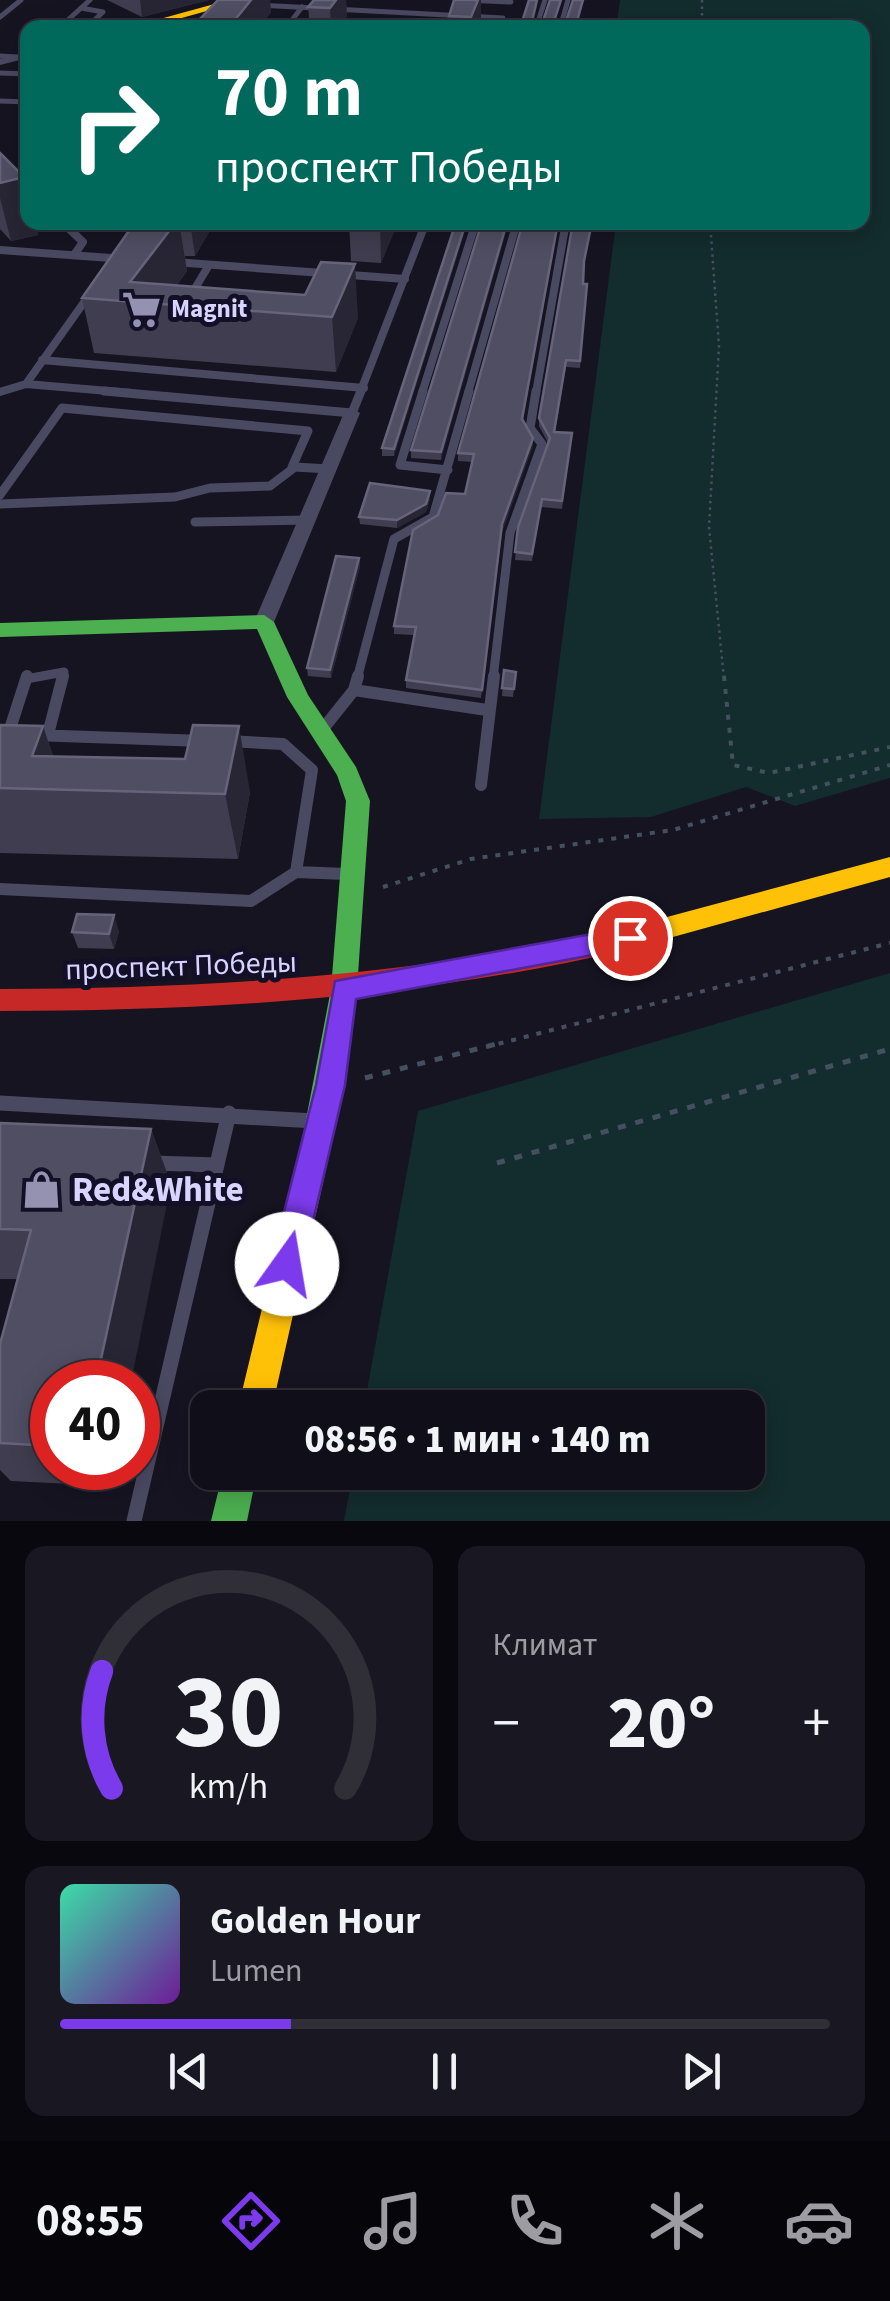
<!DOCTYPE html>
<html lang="ru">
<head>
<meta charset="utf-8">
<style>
	body { margin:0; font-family:"Source Sans 3",sans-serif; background:#191822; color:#f1f3f6; height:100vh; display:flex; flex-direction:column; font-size:38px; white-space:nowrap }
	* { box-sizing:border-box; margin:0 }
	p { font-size:32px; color:#9c9ca2 }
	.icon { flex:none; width:55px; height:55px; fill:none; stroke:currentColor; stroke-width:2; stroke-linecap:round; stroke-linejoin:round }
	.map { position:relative; height:1521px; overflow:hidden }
	.sheet { display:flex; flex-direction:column; gap:25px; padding:25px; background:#09080e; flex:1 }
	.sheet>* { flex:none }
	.top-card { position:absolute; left:20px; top:20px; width:850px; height:210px; border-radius:20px; box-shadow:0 5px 25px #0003,0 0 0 2px #302f38; background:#00695c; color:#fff; overflow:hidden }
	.speed { position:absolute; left:30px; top:1360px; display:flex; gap:20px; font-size:50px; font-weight:700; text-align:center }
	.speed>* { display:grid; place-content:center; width:130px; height:130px; border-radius:50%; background:#100f19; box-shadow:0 5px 25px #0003,0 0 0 2px #302f38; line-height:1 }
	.speed .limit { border:15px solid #d22; background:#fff; color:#111 }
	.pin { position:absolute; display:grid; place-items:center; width:85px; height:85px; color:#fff; margin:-42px; border:5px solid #fff; border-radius:50%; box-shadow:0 2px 10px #0007 }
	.me { position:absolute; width:110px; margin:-55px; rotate:13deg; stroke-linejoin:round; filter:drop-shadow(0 0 8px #0008) }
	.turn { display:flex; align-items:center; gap:35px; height:210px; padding:0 30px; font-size:45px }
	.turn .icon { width:130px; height:130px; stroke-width:2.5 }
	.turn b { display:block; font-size:70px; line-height:85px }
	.big { font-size:75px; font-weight:800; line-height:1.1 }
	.sheet .card { flex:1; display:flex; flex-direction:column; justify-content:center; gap:15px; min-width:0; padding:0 35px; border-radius:20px; background:#191822 }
	.sheet .dial { align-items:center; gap:0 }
	.dial svg { height:260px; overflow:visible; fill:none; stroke:#302f38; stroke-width:7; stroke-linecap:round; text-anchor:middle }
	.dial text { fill:#f1f3f6; stroke:none }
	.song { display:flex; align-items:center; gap:30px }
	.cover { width:120px; height:120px; border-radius:15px; background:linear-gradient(135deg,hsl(160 70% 55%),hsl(280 70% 35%)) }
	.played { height:10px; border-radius:5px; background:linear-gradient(90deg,#7c3aed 30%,#302f38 30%) }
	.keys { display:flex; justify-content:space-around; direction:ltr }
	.heat { display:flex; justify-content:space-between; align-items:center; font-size:55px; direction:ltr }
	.sheet .tiles { flex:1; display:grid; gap:25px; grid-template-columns:1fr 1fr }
	.card:last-child { grid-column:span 2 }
	.trip { position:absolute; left:190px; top:1390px; width:575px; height:100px; border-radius:20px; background:#100f19; box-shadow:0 5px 25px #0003,0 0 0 2px #302f38; font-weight:800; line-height:100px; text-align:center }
	.dock { display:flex; height:160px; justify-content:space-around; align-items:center; background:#06060a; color:#9c9ca2 }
	.dock .icon { width:70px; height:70px }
	.dock .selected { color:#7c3aed }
	.dock b { font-size:45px; color:#f1f3f6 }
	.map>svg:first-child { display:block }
	.green { fill:#132c2d }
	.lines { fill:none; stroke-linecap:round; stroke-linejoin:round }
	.path-far2 { stroke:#44505f; stroke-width:2.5; stroke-dasharray:2.5 4; stroke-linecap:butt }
	.path-far1 { stroke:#44505f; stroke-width:4; stroke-dasharray:5 8; stroke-linecap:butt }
	.path { stroke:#44505f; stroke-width:5; stroke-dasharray:8 10; stroke-linecap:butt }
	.lane-far4 { stroke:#4a4962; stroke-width:5 }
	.lane-far3 { stroke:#4a4962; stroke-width:8 }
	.lane-far2 { stroke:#4a4962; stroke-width:9 }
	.lane-far1 { stroke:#4a4962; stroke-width:12 }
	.lane { stroke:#4a4962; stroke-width:15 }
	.street { fill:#4a4962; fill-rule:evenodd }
	.fast { fill:#4caf50; fill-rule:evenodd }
	.slow { fill:#ffc107; fill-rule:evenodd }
	.jam { fill:#c62828; fill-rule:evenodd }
	.wall { fill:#403d50 }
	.shaded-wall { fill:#282635 }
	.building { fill:#504e63; stroke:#66637b; stroke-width:2.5 }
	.route { fill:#7c3aed; stroke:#51269a; stroke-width:2.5 }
	.labels { text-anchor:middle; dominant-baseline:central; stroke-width:10; stroke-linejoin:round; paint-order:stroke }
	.far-poi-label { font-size:25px; font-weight:bold; fill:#d9d4ff; stroke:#130f26; text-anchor:start }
	.street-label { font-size:30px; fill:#d9d4ff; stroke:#130f26 }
	.near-poi-label { font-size:35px; font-weight:bold; fill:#d9d4ff; stroke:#130f26; text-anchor:start }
</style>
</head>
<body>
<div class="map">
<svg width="890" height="1521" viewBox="0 0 890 1521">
	<rect width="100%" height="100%" fill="#161421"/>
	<!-- green -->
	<path class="green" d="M620,0h270v778l-95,28 -49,-19 -95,30 -112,2 77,-596 246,-1v-194l-246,-1z
		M890,973v548h-546l9,-48 395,-1v-64l-384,-1 54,-296z"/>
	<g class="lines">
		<!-- path-far2 -->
		<path class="path-far2" d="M702,0v28
			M710,222l9,124 -10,181 15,152"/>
		<!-- path-far1 -->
		<path class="path-far1" d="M724,676l9,89 36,8 121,-26
			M383,887l88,-28 202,-29 217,-65
			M486,1047l404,-104"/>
		<!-- path -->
		<path class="path" d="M365,1078l131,-34
			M497,1163l393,-114"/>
		<!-- lane-far4 -->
		<path class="lane-far4" d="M463,0l48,2
			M258,5l245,13
			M81,8l22,4 -17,16
			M0,17l21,-17
			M59,28l31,-28
			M286,28l16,-21
			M536,28l9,-28
			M560,28l8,-28
			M0,56l18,1
			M0,73l28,1
			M0,101l28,1"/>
		<!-- lane-far3 -->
		<path class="lane-far3" d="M62,222l21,20 -9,13
			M306,222h33
			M0,250l125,9
			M174,262l231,17
			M188,300l21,-35
			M42,360l322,28
			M26,384l106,9
			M0,392l26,-8 66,-93
			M360,393l66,-171
			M422,393l54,-171
			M468,393l49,-171
			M536,393l30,-171"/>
		<!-- lane-far2 -->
		<path class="lane-far2" d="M104,391l248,22 9,-22
			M423,391l-23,74 48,5
			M0,495l62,-87 246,23 -16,36
			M0,504l175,-7 35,-9 60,-2 25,-19 34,2
			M195,522l113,-2
			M26,679l38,-7 -2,7
			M357,679l37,-140 39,-22 36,-126
			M493,679l17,-146 32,-89 -12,-16 6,-37"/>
		<!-- lane-far1 -->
		<path class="lane-far1" d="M354,690l133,20
			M322,730l32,-40 4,-14
			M48,734l15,-58
			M8,735l19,-59
			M33,735l171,6
			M481,785l13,-109
			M296,872l50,2
			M0,889l251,12 45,-29 16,-102 -29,-26 -55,-3"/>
		<!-- lane -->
		<path class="lane" d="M0,1103l315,18
			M152,1163l65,2
			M134,1521l95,-408"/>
		<!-- street -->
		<path class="street" d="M28,52v6l-28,7v-6z
			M352,408l8,5 -86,209 -10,7 -7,-2 -3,-5 90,-209z"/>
		<!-- fast -->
		<path class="fast" d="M264,615l10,7 34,73 48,72 14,34 -13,188 -27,162 -5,10 -10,4 -10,-4 -5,-10 31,-162 15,-188 -9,-26 -50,-78 -30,-68 -257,8v-14z
			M223,1472h34l-10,49h-36z"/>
		<!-- slow -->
		<path class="slow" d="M229,0h17l-100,28h-19z
			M890,857v20l-264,73 -9,-4 -4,-7 4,-7 9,-4z
			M315,1137l10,4 5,10 -58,257h-34l62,-257 5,-10z"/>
		<!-- jam -->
		<path class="jam" d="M626,928l9,4 4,7 -4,7 -9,4c-207,48 -414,61 -626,61v-22c212,-1 419,-13 626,-61z"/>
	</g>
	<!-- wall -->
	<path class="wall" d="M107,0h102l-67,17z
		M218,0h52l1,12 -12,16h-58l-1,-9z
		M314,0h32l1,16 -8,12h-29l-2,-21z
		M454,0h27v23l-2,5h-30v-12z
		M0,153l28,69h7l3,13 -27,6 -11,-12z
		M135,222h80l-20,34h-10l2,15 -10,14 181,33 -22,54 -242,-19 -12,-55z
		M349,222h49l-17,41 -30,-2z
		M456,222l-62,234h-12v-8z
		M482,222l-41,238 -30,-2v-8z
		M558,222l-35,198 10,18v7l-31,87 -21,166 -75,-10v-8l8,-45 -20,-1v-8l44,-111 27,-21 8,-32 -15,-1v-8z
		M592,222l-8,45 -1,17h4l-7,84 -14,-1 -11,65 17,1 -10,76 -21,-2 -9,54 -17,-1 3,-33 30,-84 -9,-17v-8z
		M430,499l-4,13 -29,16 -37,-4 -1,-7z
		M359,558l1,8 -29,112 -23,-2 -1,-8z
		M504,670l12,2 -3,25 -11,-1z
		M0,725l43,1 10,30 197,36 -12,67 -238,-6z
		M119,931l-5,18 -36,-1 -6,-16z
		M0,1123l151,6 20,55 -119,198v86h62l-3,18 -100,-5 -11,-11v-126l17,-65h-17z"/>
	<!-- shaded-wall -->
	<path class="shaded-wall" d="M140,0h69l-67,17z
		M251,0h19l1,12 -12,16h-25v-7z
		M336,0h10l1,16 -8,12h-8l-1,-20z
		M478,0h3v23l-2,5h-9l1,-11z
		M24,177l4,13v32h7l3,13 -27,6 -11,-43v-15z
		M176,222h3l8,49 -24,33 -33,-22z
		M190,222h25l-20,34z
		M380,222h18l-17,41z
		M466,222h2l-74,234v-7z
		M507,222h2l-68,238v-8z
		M355,264l3,54 -22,54 -4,-55z
		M533,438v7l-31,87 -21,166 21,-174z
		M430,491v8l-4,13 -29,16v-8z
		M359,558l1,8 -29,112 -1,-8z
		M43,726l21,64 -32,-34z
		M239,726l11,66 -12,67 -13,-65z
		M114,915l5,16 -5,18 -5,-15z
		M151,1129l20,55 -40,198h-35z
		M97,1468h17l-3,18z"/>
	<!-- building -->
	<path class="building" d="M218,0h33l-17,21 -34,-2z
		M314,0h22l-6,8 -22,-1z
		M454,0h24l-7,17 -22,-1z
		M529,0h8l-6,26 4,2h-15z
		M550,0h11l-7,21 4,7h-20l4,-4z
		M573,0h10l-8,28h-15l4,-1z
		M0,153l24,24 -24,6z
		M135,222h41l-46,60 175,13 16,-33 34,2 -23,53 -250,-19z
		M456,222h10l-72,227 -12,-1z
		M482,222h25l-66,230 -30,-2z
		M523,222h35l-36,197 11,19 -31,86 -20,166 -76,-10 10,-53 -22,-1 19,-96 25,-15 8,-22 19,1 9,-40 -16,-1z
		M573,222h19l-8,39 -1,23h4l-7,77 -14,-1 -12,72 18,1 -10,68 -20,-2 -10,55 -17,-2 3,-25 32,-89 -11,-20z
		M370,483l60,8 -4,13 -29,16 -38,-3z
		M336,556l23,2 -29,112 -23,-2z
		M504,670l12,2 -2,17 -12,-1z
		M0,725l43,1 -11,30 153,3 8,-34 46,1 -14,68 -225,-6z
		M77,914l37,1 -5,19 -37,-2z
		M0,1123l151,6 -55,253h-44v64l-52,-3v-99l31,-114 -31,-1z"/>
	<!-- route -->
	<path class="route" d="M630,927l13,11 -13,10 -274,51 -11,86 -42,179 -5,11 -11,5 -11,-5 -5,-11 45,-179 19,-104z"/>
	<!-- icons -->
	<defs>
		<symbol id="supermarket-bare" viewBox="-9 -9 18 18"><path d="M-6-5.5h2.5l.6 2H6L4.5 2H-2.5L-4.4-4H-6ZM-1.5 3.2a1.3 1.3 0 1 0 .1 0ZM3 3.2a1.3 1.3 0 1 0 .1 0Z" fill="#9591b1" stroke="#130f26" stroke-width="2.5" paint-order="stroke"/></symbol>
		<symbol id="shop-bare" viewBox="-9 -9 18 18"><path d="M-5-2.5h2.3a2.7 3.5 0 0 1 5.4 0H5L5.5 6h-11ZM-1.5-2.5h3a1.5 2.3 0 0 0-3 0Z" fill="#9591b1" stroke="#130f26" stroke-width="2.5" paint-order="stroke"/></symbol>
	</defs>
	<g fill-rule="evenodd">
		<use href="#supermarket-bare" x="114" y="282" width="55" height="55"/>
		<use href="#shop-bare" x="14" y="1162" width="55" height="55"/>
	</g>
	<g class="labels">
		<!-- far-poi labels -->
		<g class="far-poi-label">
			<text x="171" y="309">Magnit</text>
		</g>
		<!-- street labels -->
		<g class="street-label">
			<text transform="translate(181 966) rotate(-2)">проспект Победы</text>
		</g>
		<!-- near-poi labels -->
		<g class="near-poi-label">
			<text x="72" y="1190">Red&amp;White</text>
		</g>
	</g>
</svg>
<div class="speed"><div class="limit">40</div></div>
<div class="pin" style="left:630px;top:938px;background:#d93025"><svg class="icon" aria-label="arrive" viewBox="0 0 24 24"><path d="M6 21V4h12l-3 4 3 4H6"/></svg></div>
<svg class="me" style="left:287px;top:1264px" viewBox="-20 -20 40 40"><circle r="19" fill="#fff"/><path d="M0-13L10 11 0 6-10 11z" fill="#7c3aed"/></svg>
<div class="trip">08:56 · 1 мин · 140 m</div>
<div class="top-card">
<div class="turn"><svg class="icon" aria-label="right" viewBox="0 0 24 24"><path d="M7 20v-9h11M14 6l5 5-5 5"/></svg><div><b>70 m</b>проспект Победы</div></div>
</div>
</div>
<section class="sheet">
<div class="tiles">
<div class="card dial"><svg viewBox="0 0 100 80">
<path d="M14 69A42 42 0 1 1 86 69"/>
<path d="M14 69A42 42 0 0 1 11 33" stroke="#7c3aed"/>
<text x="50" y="56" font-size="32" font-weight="700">30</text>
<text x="50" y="72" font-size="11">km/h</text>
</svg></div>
<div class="card"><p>Климат</p>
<div class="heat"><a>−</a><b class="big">20°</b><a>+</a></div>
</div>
<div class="card">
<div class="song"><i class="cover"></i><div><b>Golden Hour</b><p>Lumen</p></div></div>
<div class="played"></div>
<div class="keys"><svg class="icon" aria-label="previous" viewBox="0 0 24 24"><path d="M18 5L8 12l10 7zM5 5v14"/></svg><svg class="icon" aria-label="pause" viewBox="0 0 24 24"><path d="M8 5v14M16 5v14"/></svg><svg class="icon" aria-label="next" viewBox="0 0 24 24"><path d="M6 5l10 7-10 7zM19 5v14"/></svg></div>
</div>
</div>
</section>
<nav class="dock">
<b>08:55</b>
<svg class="icon selected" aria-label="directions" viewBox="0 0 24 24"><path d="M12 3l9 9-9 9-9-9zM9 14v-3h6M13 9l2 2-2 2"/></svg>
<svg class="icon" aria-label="music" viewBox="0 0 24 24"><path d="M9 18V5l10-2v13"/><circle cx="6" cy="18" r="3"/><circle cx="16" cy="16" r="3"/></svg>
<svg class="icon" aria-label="phone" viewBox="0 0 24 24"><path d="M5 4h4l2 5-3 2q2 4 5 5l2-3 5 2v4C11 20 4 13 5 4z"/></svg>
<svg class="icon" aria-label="climate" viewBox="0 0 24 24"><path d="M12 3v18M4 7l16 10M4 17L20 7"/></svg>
<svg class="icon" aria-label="car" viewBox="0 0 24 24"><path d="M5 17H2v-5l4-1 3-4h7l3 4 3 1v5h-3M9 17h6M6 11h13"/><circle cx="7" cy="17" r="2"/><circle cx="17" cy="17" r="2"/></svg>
</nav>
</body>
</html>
